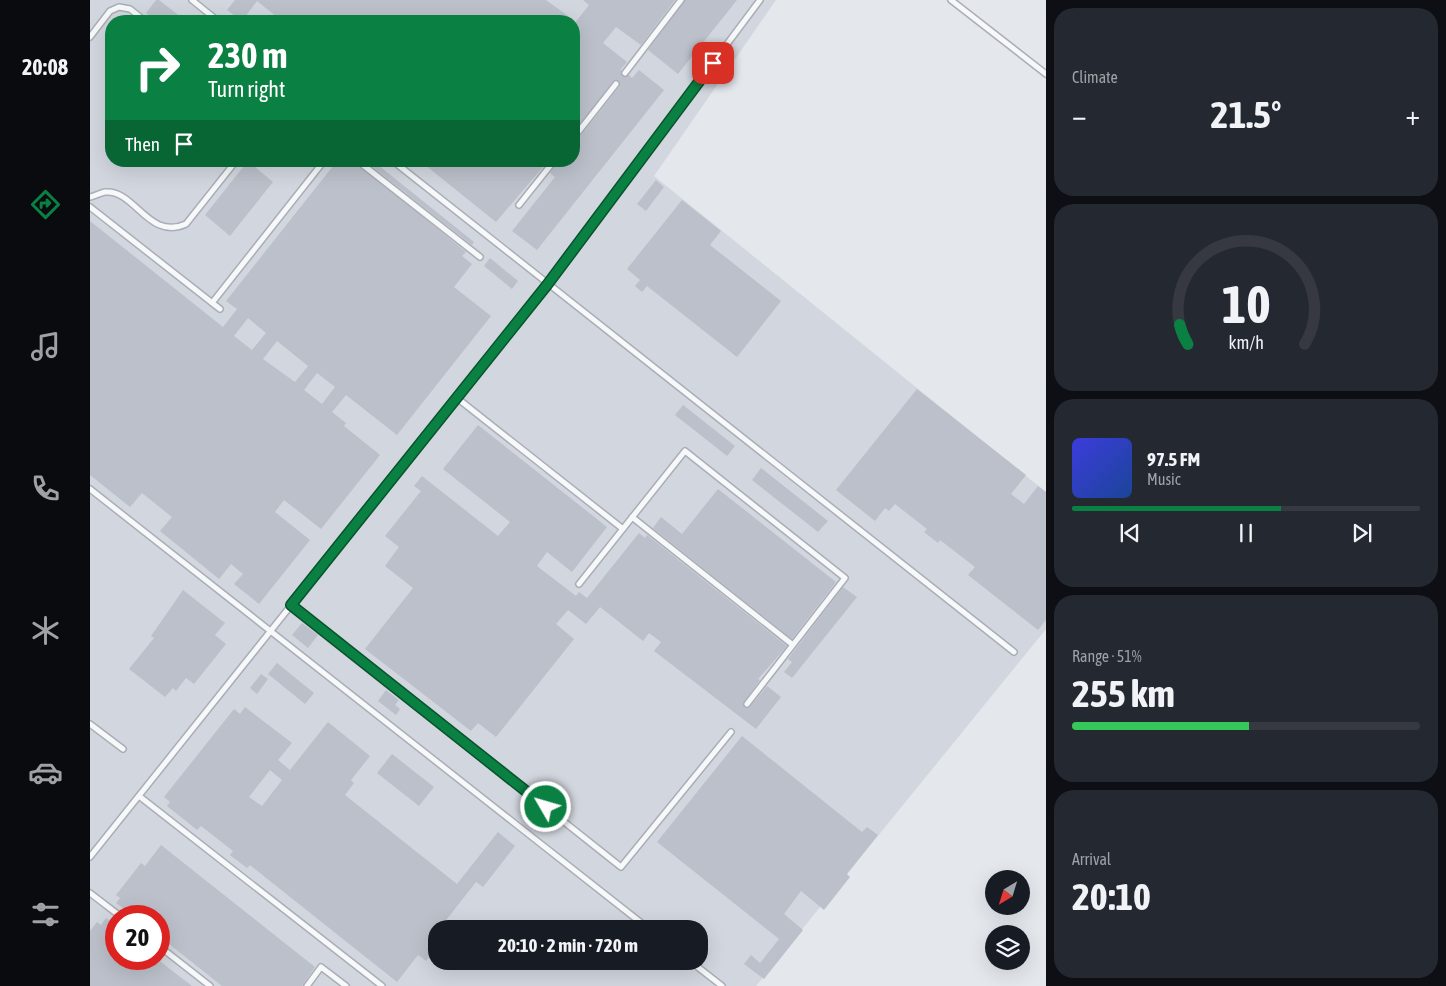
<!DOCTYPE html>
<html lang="en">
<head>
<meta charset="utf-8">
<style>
	body { margin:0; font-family:"Asap Condensed",sans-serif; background:#242831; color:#f1f3f6; height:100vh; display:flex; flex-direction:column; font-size:19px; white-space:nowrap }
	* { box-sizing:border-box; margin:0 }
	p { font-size:16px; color:#9ea1a6 }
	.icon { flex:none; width:28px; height:28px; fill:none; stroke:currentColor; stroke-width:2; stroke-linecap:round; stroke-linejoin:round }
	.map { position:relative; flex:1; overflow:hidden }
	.drawer { display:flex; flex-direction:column; gap:8px; padding:8px; background:#0d0f14; width:400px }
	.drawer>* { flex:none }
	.top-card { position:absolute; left:15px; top:15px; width:475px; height:152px; border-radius:20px; box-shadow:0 5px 20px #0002; background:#0b8043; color:#fff; overflow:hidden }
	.needle { width:32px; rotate:218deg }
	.buttons { position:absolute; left:895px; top:870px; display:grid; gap:10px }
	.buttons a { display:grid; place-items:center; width:45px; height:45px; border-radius:50%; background:#171b24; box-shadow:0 5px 20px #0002; font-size:25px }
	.speed { position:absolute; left:15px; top:905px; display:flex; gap:10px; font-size:25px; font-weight:700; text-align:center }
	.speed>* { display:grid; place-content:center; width:65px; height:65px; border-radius:50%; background:#171b24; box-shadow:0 5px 20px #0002; line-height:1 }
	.speed .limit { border:8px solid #d22; background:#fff; color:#111 }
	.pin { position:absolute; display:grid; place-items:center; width:42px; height:42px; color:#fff; margin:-21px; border-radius:10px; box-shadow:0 2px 8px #0006 }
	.me { position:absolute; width:55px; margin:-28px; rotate:308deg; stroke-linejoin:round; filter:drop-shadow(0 0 4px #0008) }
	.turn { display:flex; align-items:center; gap:18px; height:105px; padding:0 20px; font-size:22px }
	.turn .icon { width:65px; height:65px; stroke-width:2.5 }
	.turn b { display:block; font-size:35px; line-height:42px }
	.then { display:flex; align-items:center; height:48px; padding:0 20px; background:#0003; gap:10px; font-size:19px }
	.big { font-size:38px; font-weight:700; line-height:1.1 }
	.drawer .card { flex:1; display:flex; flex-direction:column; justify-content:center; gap:8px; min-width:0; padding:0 18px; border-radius:20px; background:#242831 }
	.drawer .dial { align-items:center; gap:0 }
	.dial svg { height:130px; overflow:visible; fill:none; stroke:#363941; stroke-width:7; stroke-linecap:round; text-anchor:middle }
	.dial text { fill:#f1f3f6; stroke:none }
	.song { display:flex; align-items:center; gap:15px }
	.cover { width:60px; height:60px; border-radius:8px; background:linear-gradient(135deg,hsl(240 70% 55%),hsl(220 70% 35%)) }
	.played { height:5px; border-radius:2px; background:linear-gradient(90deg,#0b8043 60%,#363941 60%) }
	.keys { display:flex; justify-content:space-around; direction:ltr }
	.heat { display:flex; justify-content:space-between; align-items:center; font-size:28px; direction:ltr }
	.charge { height:8px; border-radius:4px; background:linear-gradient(90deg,#34c759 51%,#363941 0) }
	.trip { position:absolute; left:338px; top:920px; width:280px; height:50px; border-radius:20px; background:#171b24; box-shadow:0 5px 20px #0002; font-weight:700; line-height:50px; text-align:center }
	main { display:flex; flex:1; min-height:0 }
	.tabs { display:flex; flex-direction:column; width:90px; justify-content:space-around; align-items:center; background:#090b0e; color:#9ea1a6 }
	.tabs .icon { width:35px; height:35px }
	.tabs .active { color:#0b8043 }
	.tabs b { font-size:22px; color:#f1f3f6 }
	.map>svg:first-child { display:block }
	.built { fill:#d2d6de; fill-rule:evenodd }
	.building { fill:#bbc0ca; fill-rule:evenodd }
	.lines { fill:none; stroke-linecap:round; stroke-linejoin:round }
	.service-casing { stroke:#a9aeb7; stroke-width:8 }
	.service { stroke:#f7f8fa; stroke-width:5 }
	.route-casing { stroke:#07532c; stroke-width:12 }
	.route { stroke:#0b8043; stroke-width:9 }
</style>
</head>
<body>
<main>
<nav class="tabs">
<b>20:08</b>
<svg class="icon active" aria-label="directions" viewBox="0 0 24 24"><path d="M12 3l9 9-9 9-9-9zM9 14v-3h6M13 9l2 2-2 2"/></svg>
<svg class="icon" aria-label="music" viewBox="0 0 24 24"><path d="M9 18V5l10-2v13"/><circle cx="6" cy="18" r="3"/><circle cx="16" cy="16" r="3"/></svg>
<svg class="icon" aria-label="phone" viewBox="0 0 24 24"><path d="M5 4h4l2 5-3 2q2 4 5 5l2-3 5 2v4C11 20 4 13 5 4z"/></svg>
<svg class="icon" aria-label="climate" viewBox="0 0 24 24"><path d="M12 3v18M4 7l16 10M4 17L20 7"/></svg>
<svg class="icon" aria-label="car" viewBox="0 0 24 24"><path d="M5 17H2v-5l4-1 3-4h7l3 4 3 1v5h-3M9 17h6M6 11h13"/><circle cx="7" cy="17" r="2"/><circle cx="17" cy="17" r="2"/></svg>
<svg class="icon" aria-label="filters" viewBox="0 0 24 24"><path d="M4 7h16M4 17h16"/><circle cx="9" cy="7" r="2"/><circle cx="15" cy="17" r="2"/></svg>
</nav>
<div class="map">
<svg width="956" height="986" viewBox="0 0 956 986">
	<rect width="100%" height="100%" fill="#e4e7ec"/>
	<!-- built -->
	<path class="built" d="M0,0h686l-122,176 392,316v137l-290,357h-666zM21,21h463v140h-463zM26,916h43v43h-43zM346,929h263v32h-263z"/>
	<!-- building -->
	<path class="building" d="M66,0h3l27,21h-29l-11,-8z
		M145,0h311l29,21h-293l-25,-20 -15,20 -15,-11z
		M493,0h92l-34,45 -25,-18 -13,16 24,19 -6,7 1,7 7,-1 3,3 7,-8 25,20 -127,160 -25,-19 43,-54 -5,-4 8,-12h16v-137l15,-19zM526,80l4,2 -1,5 -37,47 -5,1 -1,-7z
		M595,0h52l-59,74 -30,-24z
		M158,161l25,21 -43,54 -25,-21z
		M247,161h17l112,91 -4,4 10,8 -18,23 37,29 -94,119 -51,-40 -14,17 14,11 -2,3 36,29 -59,74 -37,-29 -9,12 35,28 -51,64 -25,-20 9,-10 -12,-10 -12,15 -59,-48 12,-14 -30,-24 -12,14 -40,-32v-254l133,106 14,-18 -11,-8zM158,318l18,15 -14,17 -18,-14zM187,341l31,25 -13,16 -32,-23zM227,373l18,14 -13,17 -18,-14z
		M275,161h8l101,81 -2,3z
		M330,161h128l-52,61z
		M566,180l8,7 -18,24 -9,-7z
		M592,200l39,31 -11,14 71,56 -44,56 -90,-71 -5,6 -7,-6 5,-6 -13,-11z
		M400,258l28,23 -6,8 -28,-23z
		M827,389l109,86 -15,19 13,10 14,-18 8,6v128l-8,10 -70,-55 7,-8 -35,-27 -2,3 -14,-11 3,-3 -32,-25 -6,7 -4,-3 -10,13 -39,-31z
		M593,405l52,41 -8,10 -52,-41z
		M388,425l129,102 -35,45 -25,-20 -10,14 39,30 3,-4 8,6 52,-65 6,5 2,-3 140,111 -29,33 2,1 -17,23 2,5h4l18,-22 14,11 -25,32 -102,-78 7,-9 -12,-9 -6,8 -43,-34 -14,17 -18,-14 -12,14 18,15 -78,98 -18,-14 -7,8 -106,-82 48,-61 -28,-22 14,-19 -14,-11 36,-45 -7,-5 8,-10 76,60 12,-14 -67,-53z
		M671,468l67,53 -10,11 -66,-52z
		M628,489l118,93 -44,57 -139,-111 8,-11 21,17z
		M753,587l14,10 -65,81 -8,-6 8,-10 -4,-3z
		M93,590l42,33 -10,12 11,9 -32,40 -8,-6 -10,13 -3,-3 -8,9 -36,-28 25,-31 -3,-2z
		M212,623l16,12 -10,13 -16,-13z
		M187,663l37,30 -9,11 -37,-30z
		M171,674l7,5 -11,15 -7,-6z
		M296,690l13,10 -4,5 5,4 -4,6 -18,-14z
		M155,707l47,36 -14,17 12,10 38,-48 42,34 -19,24 3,3 -9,12 112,89 41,-52 17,14 -32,41 -7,-5 -33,42 7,5h-14v19l-10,13 -8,-6 -21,27 -147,-117 -3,3 -17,-13 3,-4 -32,-25 -4,4 -30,-24 3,-4 -6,-5 70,-88 6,5zM180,770l12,10 -20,26 -13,-9z
		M652,736l120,96 5,-5 11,8 -31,39 3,3 -26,33 -23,-19 -17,23 19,16 -39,49 -20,-15 7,-9 9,8 19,-24 -122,-97z
		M302,754l42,33 -15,19 -42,-33z
		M71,845l154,122 -13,19h-80l-63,-50v-20h-25l-18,-13 4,-5 -4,-3 25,-32 4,3z
		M16,918l10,8v33h41l35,27h-102v-55l7,-9 4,3z"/>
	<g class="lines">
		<defs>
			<path id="service" d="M102,0l26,21
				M861,0l95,74
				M0,37l20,-26 9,-4 11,2 15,12
				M535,73l56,-73
				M489,131l37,-47
				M268,161l122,96
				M303,161l621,491
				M0,197c5,-1 10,-4 15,-5 30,-3 43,49 81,32l50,-63
				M429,205l35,-44
				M0,207l130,102
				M122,303l112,-142
				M367,398l166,131
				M0,489l559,440
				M542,517l161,128
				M489,584l106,-133 160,127 -98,126
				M201,605l330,262 110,-135
				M0,724l33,25
				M49,796l243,190
				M0,857l457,-572 213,-285
				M0,893l30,23
				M69,946l51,40
				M600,961l32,25
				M217,986l14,-19 25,19"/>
		</defs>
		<!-- service casing -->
		<use href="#service" class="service-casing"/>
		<!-- service -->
		<use href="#service" class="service"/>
	</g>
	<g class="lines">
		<defs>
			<path id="route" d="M456,807l-255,-202 256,-320 166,-222"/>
		</defs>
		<!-- route casing -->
		<use href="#route" class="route-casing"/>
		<!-- route -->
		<use href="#route" class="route"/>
	</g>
</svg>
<div class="buttons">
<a><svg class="needle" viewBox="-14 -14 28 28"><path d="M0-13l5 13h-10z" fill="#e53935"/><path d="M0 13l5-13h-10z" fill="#9ea1a6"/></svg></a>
<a><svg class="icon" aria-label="layers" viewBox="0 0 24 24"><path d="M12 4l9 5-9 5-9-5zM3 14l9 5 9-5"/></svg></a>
</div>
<div class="speed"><div class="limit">20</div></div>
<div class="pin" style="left:623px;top:63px;background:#d93025"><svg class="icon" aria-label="arrive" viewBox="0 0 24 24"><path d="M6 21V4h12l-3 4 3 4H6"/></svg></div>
<svg class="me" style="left:456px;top:807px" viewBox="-20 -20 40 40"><circle r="17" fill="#0b8043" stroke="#fff" stroke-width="3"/><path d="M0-11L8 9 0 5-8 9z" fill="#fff"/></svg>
<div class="trip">20:10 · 2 min · 720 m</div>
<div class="top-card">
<div class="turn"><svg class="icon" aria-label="right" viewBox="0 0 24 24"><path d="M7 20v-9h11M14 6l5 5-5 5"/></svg><div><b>230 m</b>Turn right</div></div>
<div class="then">Then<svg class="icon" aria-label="arrive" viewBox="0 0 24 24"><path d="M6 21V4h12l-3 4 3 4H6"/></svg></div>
</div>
</div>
<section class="drawer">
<div class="card"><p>Climate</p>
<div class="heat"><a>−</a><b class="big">21.5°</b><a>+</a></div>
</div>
<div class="card dial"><svg viewBox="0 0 100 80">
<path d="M14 69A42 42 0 1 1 86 69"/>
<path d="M14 69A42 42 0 0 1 9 57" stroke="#0b8043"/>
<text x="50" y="56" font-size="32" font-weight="700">10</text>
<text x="50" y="72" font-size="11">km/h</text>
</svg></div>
<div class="card">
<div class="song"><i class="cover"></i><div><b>97.5 FM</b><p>Music</p></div></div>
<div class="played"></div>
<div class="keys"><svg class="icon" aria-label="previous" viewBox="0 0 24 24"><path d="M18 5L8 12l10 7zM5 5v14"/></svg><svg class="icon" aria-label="pause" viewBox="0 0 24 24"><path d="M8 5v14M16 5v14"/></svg><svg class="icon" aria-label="next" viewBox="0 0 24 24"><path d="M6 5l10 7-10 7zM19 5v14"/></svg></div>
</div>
<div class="card"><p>Range · 51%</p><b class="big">255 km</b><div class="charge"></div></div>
<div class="card"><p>Arrival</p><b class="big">20:10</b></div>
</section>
</main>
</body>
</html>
